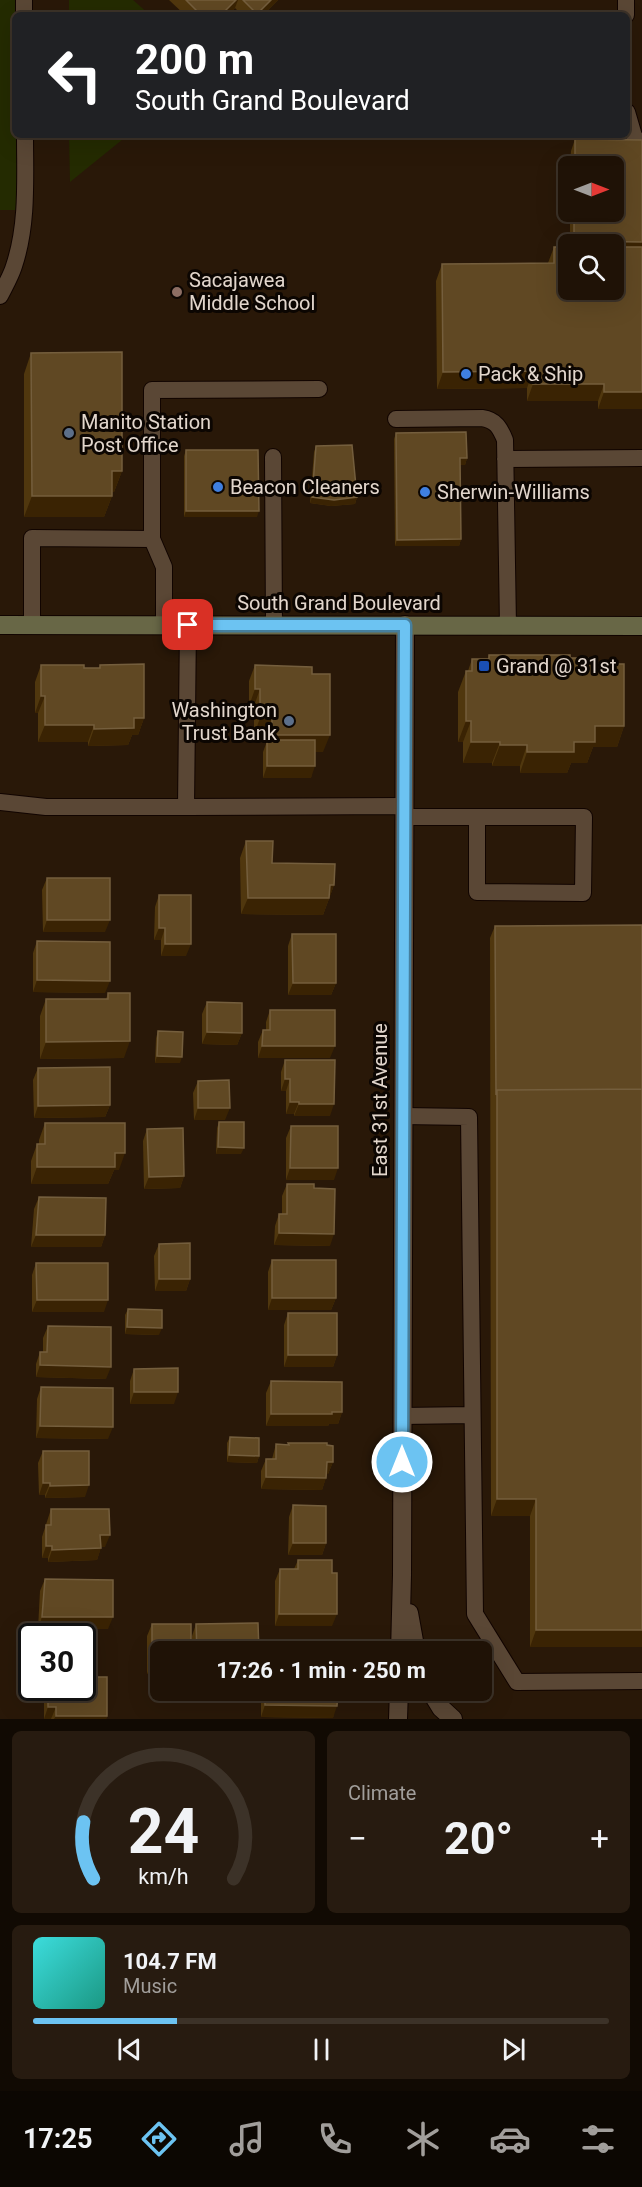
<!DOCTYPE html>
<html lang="en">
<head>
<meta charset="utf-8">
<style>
	body { margin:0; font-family:Roboto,sans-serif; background:#271b10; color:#f1f3f6; height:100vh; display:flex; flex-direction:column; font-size:22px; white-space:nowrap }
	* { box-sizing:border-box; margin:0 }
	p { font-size:20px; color:#a19e9b }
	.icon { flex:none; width:33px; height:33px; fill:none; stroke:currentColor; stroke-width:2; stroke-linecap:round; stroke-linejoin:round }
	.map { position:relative; height:1719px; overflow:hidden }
	.side { display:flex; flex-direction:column; gap:12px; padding:12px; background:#110a03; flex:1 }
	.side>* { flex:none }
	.guide { position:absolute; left:12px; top:12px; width:618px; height:126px; border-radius:9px; box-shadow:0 6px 24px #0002,0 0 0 2px #3c3228; background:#202124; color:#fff; overflow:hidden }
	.needle { width:39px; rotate:90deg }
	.tools { position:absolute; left:558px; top:156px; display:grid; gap:12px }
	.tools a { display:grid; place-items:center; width:66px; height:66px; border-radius:9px; background:#1f1206; box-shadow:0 6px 24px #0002,0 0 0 2px #3c3228; font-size:30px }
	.speed { position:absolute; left:18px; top:1623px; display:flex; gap:12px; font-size:30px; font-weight:700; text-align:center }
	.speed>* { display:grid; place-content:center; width:78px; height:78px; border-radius:50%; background:#1f1206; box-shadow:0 6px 24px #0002,0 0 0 2px #3c3228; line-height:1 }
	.speed .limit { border:3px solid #111; border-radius:9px; background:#fff; color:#111 }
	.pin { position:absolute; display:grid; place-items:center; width:51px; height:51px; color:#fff; margin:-26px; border-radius:12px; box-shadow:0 3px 9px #0006 }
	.me { position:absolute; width:66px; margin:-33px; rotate:0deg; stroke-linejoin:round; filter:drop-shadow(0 0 4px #0008) }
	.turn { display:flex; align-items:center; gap:21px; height:126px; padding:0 24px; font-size:27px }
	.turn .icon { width:78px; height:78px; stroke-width:2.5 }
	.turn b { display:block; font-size:42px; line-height:51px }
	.big { font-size:45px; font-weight:700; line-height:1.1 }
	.side .widget { flex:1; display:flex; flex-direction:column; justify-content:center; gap:9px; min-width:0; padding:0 21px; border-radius:9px; background:#271b10 }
	.side .dial { align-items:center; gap:0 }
	.dial svg { height:156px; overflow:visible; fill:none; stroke:#3c3228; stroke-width:7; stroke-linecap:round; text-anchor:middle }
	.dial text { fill:#f1f3f6; stroke:none }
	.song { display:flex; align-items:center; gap:18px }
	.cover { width:72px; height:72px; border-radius:9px; background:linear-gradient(135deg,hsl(180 70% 55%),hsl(170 70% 35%)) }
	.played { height:6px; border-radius:3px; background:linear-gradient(90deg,#6cc3f2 25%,#3c3228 25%) }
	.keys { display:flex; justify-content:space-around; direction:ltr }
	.heat { display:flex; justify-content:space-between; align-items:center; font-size:33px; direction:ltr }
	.side .tiles { flex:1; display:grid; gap:12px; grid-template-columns:1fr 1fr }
	.widget:last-child { grid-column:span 2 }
	.trip { position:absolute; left:150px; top:1641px; width:342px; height:60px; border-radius:9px; background:#1f1206; box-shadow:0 6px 24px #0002,0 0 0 2px #3c3228; font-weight:700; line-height:60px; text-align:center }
	.menu { display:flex; height:96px; justify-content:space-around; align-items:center; background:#0c0702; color:#a19e9b }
	.menu .icon { width:42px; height:42px }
	.menu .on { color:#6cc3f2 }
	.menu b { font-size:27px; color:#f1f3f6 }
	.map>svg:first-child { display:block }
	.green { fill:#242b01 }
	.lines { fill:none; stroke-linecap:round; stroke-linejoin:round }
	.lane-casing { stroke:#110400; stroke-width:18 }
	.street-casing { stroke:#110400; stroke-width:20 }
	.secondary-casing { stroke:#110400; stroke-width:20 }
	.lane { stroke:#5a4735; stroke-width:16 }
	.street { stroke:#5a4735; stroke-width:18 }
	.secondary { stroke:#686746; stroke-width:18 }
	.wall { fill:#50370e }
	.shaded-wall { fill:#3a2303 }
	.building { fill:#604823; stroke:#745e3d; stroke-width:1.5 }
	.route-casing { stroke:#467f9d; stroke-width:15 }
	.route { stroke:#6cc3f2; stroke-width:10 }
	.education-dot { fill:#8d6e63; stroke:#0c0602; stroke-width:2 }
	.shop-dot { fill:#3f7fe0; stroke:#0c0602; stroke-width:2 }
	.service-dot { fill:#5c6f8a; stroke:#0c0602; stroke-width:2 }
	.transit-dot { fill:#1a4fb4; stroke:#0c0602; stroke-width:2 }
	.labels { text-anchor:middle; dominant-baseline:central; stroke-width:6; stroke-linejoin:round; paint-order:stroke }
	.poi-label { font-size:20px; fill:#e2d6cc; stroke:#0c0602; text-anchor:start }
	.street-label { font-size:20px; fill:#e2d6cc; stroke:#0c0602 }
</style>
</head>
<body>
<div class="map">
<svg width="642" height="1719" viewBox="0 0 642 1719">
	<rect width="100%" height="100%" fill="#291808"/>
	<!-- green -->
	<path class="green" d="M0,0h19v15h-4v120h4v75h-19z
		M69,0h64l17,15h-81z
		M69,135h59l-58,47z"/>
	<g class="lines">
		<defs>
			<path id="lane" d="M24,0v15
				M626,0v15
				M627,112l7,24 8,10
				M0,296c5,-10 11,-20 14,-30 14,-42 11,-87 11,-131
				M396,419l86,-1c14,2 18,10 23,22l3,186
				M273,457l1,168
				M505,459l137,-1
				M32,625v-87l120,1
				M164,625v-58l-12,-28v-149l167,-1
				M188,625l-2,182 218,-1
				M0,802l46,5h140
				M404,817h180l-1,76 -106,-1v-74
				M403,1116l66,1 6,497 42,68 125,-1
				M402,1416l70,-1"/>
			<path id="street" d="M409,1613l7,39
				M400,1652l2,-77 3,-950
				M430,1690l11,18 12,11
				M398,1719l1,-29"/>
			<path id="secondary" d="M0,625l642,1"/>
		</defs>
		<!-- lane casing -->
		<use href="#lane" class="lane-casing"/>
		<!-- street casing -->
		<use href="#street" class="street-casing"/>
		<!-- secondary casing -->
		<use href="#secondary" class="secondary-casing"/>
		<!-- lane -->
		<use href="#lane" class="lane"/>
		<!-- street -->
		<use href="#street" class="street"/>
		<!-- secondary -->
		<use href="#secondary" class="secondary"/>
	</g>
	<!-- wall -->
	<path class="wall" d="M169,0h109l-15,15h-21l-7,-7 -7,7h-43z
		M575,139l67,1v269h-44v-8h-71v-13l-90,1 -1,-108 6,-17 106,-1 6,-16 60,-3h-44v-32h44v-46h-44l1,-15z
		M31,353l91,118 -8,21h-2v4l-8,21h-80v-143z
		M396,433l71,25 -2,7h-5l1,74 -2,7h-64l-1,-107z
		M316,446l41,51 -2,7 -24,2 -21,-3 4,-51z
		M186,450l71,67h-73v-61z
		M489,655l81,3 25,6 29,62 -7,21h-24l-6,16h-16l-4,10h-47v-7h-28v-3h-29v-21h-5v-50l8,-21h2l4,-12h16z
		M41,665l43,3h15l1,-3 44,53 -6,17h-6l-4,10 -40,1v-4h-50v-29h-3v-31z
		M255,665l57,9 11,78h-8l-4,26h-48v-26l3,-8v-9h-12v-29h-5v-25z
		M246,841l26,22 62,22 -11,30 -82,-1 -1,-56z
		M47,878l58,54h-62l-1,-42z
		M159,895l27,61h-25v-16h-7l1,-33z
		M495,926l147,721h-112v-131h-39l-1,-578z
		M292,934l44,49 -5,12h-43v-49z
		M37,941l68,52 -72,-1v-39z
		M108,993l16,65 -84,1v-43l6,-17h60z
		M207,1002l35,31 -5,12 -35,-1v-30z
		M270,1010l60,48h-72v-16l5,-12h3v-8z
		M158,1031l22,32h-25l1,-25z
		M285,1060l45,56h-36v-2h-8v-23h-5v-19z
		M38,1068l72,37 -5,12 -71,1 -1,-38z
		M198,1081l27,39h-31l-1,-27z
		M219,1122l22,32h-25l1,-26z
		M45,1123l74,47h-5l-6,14h-77v-23l6,-17h2v-4z
		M291,1126l43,54h-48v-42z
		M147,1129l37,47 -4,12 -36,1 -1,-48z
		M287,1184l27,4 16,58 -56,-1 1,-19 4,-12h3v-18z
		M39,1197l66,38 -4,12h-70l3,-38z
		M159,1244l31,35 -4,12h-31l-1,-35z
		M272,1260l64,38 -5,12h-63v-38z
		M36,1263l68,49h-72v-37z
		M128,1309l31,26 -34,-1v-19z
		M288,1313l49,42 -4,12h-49v-42z
		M48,1326l58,53 -70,-2v-13l4,-12h3v-14z
		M134,1369l40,35h-44v-23z
		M271,1381l71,31 -4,12h-9l-1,2h-62v-33z
		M41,1387l67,52 -72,-1 1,-39z
		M230,1437l29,19 -2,7 -30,-1v-19z
		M288,1443l39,2 6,17 -5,12h-1l-5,16 -61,-1v-18l5,-12h6l4,-15 12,1z
		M43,1451l42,46 -40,1v-3h-6l-1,-32z
		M293,1505l33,38 -4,12h-34l1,-38z
		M51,1509l54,38h-4l-4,13 -49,2v-4h-6v-21z
		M298,1560l34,66h-57v-45l5,-12h14z
		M45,1579l63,50h-70l2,-38z
		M152,1624l8,50h-13v-38z
		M196,1624l63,28h-67v-16z
		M48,1688l59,28 -1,3h-62v-20z
		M261,1690h77l-5,28 -72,-1z"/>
	<!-- shaded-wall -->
	<path class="shaded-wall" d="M236,0h2l-3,8 -7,7h-7z
		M271,0h7l-15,15h-6z
		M574,241l68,1v7l-28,5v-10h-41z
		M533,371l-6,17 -90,1 6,-17z
		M533,384h71l-6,17h-71z
		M604,392h38v17h-44z
		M460,458h7l-2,7h-7z
		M112,471h10l-8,21h-10z
		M32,496h80l-8,21h-80z
		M312,497h45l-2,7 -24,2 -21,-3z
		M186,511h73l-2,6h-73z
		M461,539l-2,7h-64l2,-6z
		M255,689h5l-6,17h-5z
		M41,696h4l-7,17h-3z
		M134,718h10l-6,17h-6l-4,10 -40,1 6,-17z
		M260,718h12l-6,17h-12z
		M466,721h5l-8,21h-5z
		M45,725h49l-6,17h-50z
		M595,726h29l-7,21h-24l-6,16h-16l-4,10h-47l7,-21 47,-10z
		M272,735h58l-7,17h-56v-3z
		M471,742h29l-8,21h-29z
		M500,745h27l-7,21h-28z
		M267,766h48l-4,12h-48z
		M330,885h4l-11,30 -82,-1 7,-16z
		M47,920h63l-5,12h-62z
		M159,928h6l-4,12h-7z
		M165,944h26l-5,12h-25z
		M37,980l73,1 -5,12 -72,-1z
		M293,983h43l-5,12h-43z
		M207,1032l35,1 -5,12 -35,-1z
		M130,1041l-6,17 -84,1 6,-17z
		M262,1046h73l-5,12h-72z
		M157,1056l25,1 -2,6h-25z
		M285,1079h5l-4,12h-5z
		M290,1102h9l-5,12h-8z
		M299,1104h35l-4,12h-36z
		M110,1105l-5,12 -71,1 4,-12z
		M198,1108h32l-5,12h-31z
		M218,1147l26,1 -3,6h-25z
		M115,1153h10l-6,17h-5l-6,14h-77l6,-17z
		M290,1168h48l-4,12h-48z
		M184,1176l-4,12 -36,1 5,-12z
		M279,1233l55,1 -4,12 -56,-1z
		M36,1235h69l-4,12h-70z
		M159,1279h31l-4,12h-31z
		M272,1298h64l-5,12h-63z
		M37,1300h71l-4,12h-72z
		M127,1327l35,1 -3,7 -34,-1z
		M288,1355h49l-4,12h-49z
		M40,1365l71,2 -5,12 -70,-2z
		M134,1392h44l-4,12h-44z
		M342,1412l-4,12h-9l-1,2h-62l5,-12z
		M40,1426l73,1 -5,12 -72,-1z
		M229,1455l30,1 -2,7 -30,-1z
		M327,1462h6l-5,12h-5z
		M266,1477l60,1 -4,12 -61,-1z
		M43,1483h7l-5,12h-6z
		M89,1485l-4,12 -40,1 5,-12z
		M497,1499h39l-6,17h-39z
		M100,1535h10l-5,12h-9z
		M293,1543h33l-4,12h-34z
		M46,1546h6l-4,12h-6z
		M101,1548l-4,12 -49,2 4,-12z
		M279,1614h58l-5,12h-57z
		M42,1617h71l-5,12h-70z
		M536,1630h106v17h-112z
		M152,1662h8v12h-13z
		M265,1705l72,1 -4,12 -72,-1z
		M48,1707h8l-5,12h-7z
		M56,1716h51l-1,3h-52z"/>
	<!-- building -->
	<path class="building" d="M186,0h50l-15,15h-20z
		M243,0h28l-14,14z
		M575,139l67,1v102l-68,-1v-29h40v-46h-39z
		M554,247h14v43h46v-43h28v145h-38v-8h-71v-13l-90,1 -1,-108 112,-1z
		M122,352v119h-10v25h-80l-1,-143z
		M466,432l1,26h-7l1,81 -64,1 -1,-107z
		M352,445l5,52 -23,3 -22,-3 4,-51z
		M186,450h72l1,61h-73z
		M489,655h81v3h25v6h29v62h-29v16h-21v10h-47v-7h-27v-3h-29v-21h-5v-50h6v-12h17z
		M144,664v54h-10v10l-40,1v-4h-49v-29h-4v-31h43v3h16v-3z
		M255,665l57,2v7h18v61h-58v-17h-12v-29h-5z
		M267,740h48v26h-48z
		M246,841h27l-1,22 63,1 -1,21h-4l-1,13h-81z
		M47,878h63v42h-63z
		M159,895h32v49h-26v-16h-6z
		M642,925v164l-145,1 -1,5 -1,-169z
		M292,934h44v49h-43z
		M37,941l73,1v39l-73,-1z
		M108,993h22v48l-84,1v-43h62z
		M207,1002l35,1v30l-35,-1z
		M270,1010h65v36h-73l1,-16h7z
		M158,1031l25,1 -1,25 -25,-1z
		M285,1060h50l-1,44h-35v-2h-9v-23h-5z
		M110,1067v38l-72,1v-38z
		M229,1080l1,28h-32v-27z
		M642,1089v541h-106v-131h-39v-409z
		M219,1122h25v26l-26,-1z
		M45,1123h80v30h-10v14h-78v-23h8z
		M291,1126h47v42h-48z
		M183,1128l1,48 -35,1 -2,-48z
		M287,1184h27v4l21,1 -1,45 -55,-1v-19h8z
		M39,1197l67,1 -1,37h-69z
		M190,1243v36h-31v-35z
		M272,1260h64v38h-64z
		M36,1263h72v37h-71z
		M128,1309l34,1v18l-35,-1z
		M288,1313h49v42h-49z
		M48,1326l63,1v40l-71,-2v-13h7z
		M178,1368v24h-44v-23z
		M271,1381l71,1v30h-10v2h-61z
		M41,1387l72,1v39l-73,-1z
		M230,1437l29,1v18l-30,-1z
		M288,1443h39v2l6,1v16h-6l-1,16 -60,-1v-18h10v-15l13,1z
		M43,1451h46v34l-39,1v-3h-7z
		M293,1505l33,1v37h-33z
		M51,1509h58l1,26h-10l1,13 -49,2v-4h-6v-21h5z
		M298,1560h34v13h5v41h-58l1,-45h18z
		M45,1579l68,1v37h-71z
		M258,1623l1,29h-62l-1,-28z
		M152,1624h39v28h-31v10h-8z
		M82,1677h25v39h-51v-9h-8v-19h34z
		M265,1690h73l-1,16 -72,-1z"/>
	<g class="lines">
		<defs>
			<path id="route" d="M188,625h217l-3,837"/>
		</defs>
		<!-- route casing -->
		<use href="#route" class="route-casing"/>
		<!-- route -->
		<use href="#route" class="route"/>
	</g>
	<!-- markers -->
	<circle class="education-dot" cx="177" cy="292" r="6"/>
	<g class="shop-dot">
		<circle cx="466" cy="374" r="6"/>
		<circle cx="218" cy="487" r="6"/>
		<circle cx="425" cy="492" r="6"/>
	</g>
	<g class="service-dot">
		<circle cx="69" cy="433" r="6"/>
		<circle cx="289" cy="721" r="6"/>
	</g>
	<rect class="transit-dot" x="478" y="660" width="12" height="12" rx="3"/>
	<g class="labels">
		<!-- poi labels -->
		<g class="poi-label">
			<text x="189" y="280">Sacajawea<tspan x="189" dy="23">Middle School</tspan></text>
			<text x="478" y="374">Pack &amp; Ship</text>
			<text x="81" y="422">Manito Station<tspan x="81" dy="23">Post Office</tspan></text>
			<text x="230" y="487">Beacon Cleaners</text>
			<text x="437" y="492">Sherwin-Williams</text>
			<text x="496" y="666">Grand @ 31st</text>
			<text x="277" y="710" text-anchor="end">Washington<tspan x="277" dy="23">Trust Bank</tspan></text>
		</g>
		<!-- street labels -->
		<g class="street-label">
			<text x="339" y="603">South Grand Boulevard</text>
			<text transform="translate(380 1100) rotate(-90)">East 31st Avenue</text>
		</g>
	</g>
</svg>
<div class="tools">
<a><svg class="needle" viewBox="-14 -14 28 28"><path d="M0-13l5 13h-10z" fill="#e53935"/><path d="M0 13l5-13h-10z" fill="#a19e9b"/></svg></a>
<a><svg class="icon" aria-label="search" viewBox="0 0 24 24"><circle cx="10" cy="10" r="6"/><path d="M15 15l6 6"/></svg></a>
</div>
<div class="speed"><div class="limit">30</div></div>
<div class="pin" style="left:188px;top:625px;background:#d93025"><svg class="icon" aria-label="arrive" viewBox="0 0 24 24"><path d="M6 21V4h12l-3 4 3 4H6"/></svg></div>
<svg class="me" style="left:402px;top:1462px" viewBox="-20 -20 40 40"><circle r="17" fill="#6cc3f2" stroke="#fff" stroke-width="3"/><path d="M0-11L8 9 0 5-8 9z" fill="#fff"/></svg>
<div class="trip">17:26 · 1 min · 250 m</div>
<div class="guide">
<div class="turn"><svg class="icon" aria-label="left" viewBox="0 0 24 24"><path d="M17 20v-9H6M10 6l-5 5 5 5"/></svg><div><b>200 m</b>South Grand Boulevard</div></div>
</div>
</div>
<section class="side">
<div class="tiles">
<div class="widget dial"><svg viewBox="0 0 100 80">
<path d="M14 69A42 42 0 1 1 86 69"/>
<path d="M14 69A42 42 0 0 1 9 40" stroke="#6cc3f2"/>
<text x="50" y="56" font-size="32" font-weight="700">24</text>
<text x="50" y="72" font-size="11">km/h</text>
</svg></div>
<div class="widget"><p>Climate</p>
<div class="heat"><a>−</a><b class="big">20°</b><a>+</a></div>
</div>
<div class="widget">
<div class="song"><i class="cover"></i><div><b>104.7 FM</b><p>Music</p></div></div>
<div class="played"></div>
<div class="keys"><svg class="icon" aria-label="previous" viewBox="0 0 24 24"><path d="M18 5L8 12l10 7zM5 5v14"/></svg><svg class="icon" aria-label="pause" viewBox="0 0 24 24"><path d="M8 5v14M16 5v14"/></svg><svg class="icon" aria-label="next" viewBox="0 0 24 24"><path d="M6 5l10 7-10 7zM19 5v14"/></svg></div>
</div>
</div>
</section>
<nav class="menu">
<b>17:25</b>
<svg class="icon on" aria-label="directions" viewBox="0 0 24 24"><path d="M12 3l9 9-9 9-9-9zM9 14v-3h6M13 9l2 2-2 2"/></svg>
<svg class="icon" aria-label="music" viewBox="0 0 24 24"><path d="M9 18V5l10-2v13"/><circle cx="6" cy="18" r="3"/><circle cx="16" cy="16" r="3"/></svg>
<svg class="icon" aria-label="phone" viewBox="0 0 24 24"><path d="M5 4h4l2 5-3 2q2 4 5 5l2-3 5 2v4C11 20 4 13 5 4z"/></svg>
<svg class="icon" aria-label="climate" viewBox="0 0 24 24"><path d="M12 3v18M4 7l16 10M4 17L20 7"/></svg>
<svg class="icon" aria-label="car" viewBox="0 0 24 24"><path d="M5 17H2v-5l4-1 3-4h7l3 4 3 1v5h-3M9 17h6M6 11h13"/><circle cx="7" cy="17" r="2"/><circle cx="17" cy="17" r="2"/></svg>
<svg class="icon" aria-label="filters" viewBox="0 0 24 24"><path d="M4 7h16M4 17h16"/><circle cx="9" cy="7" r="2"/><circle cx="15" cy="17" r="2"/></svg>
</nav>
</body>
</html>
